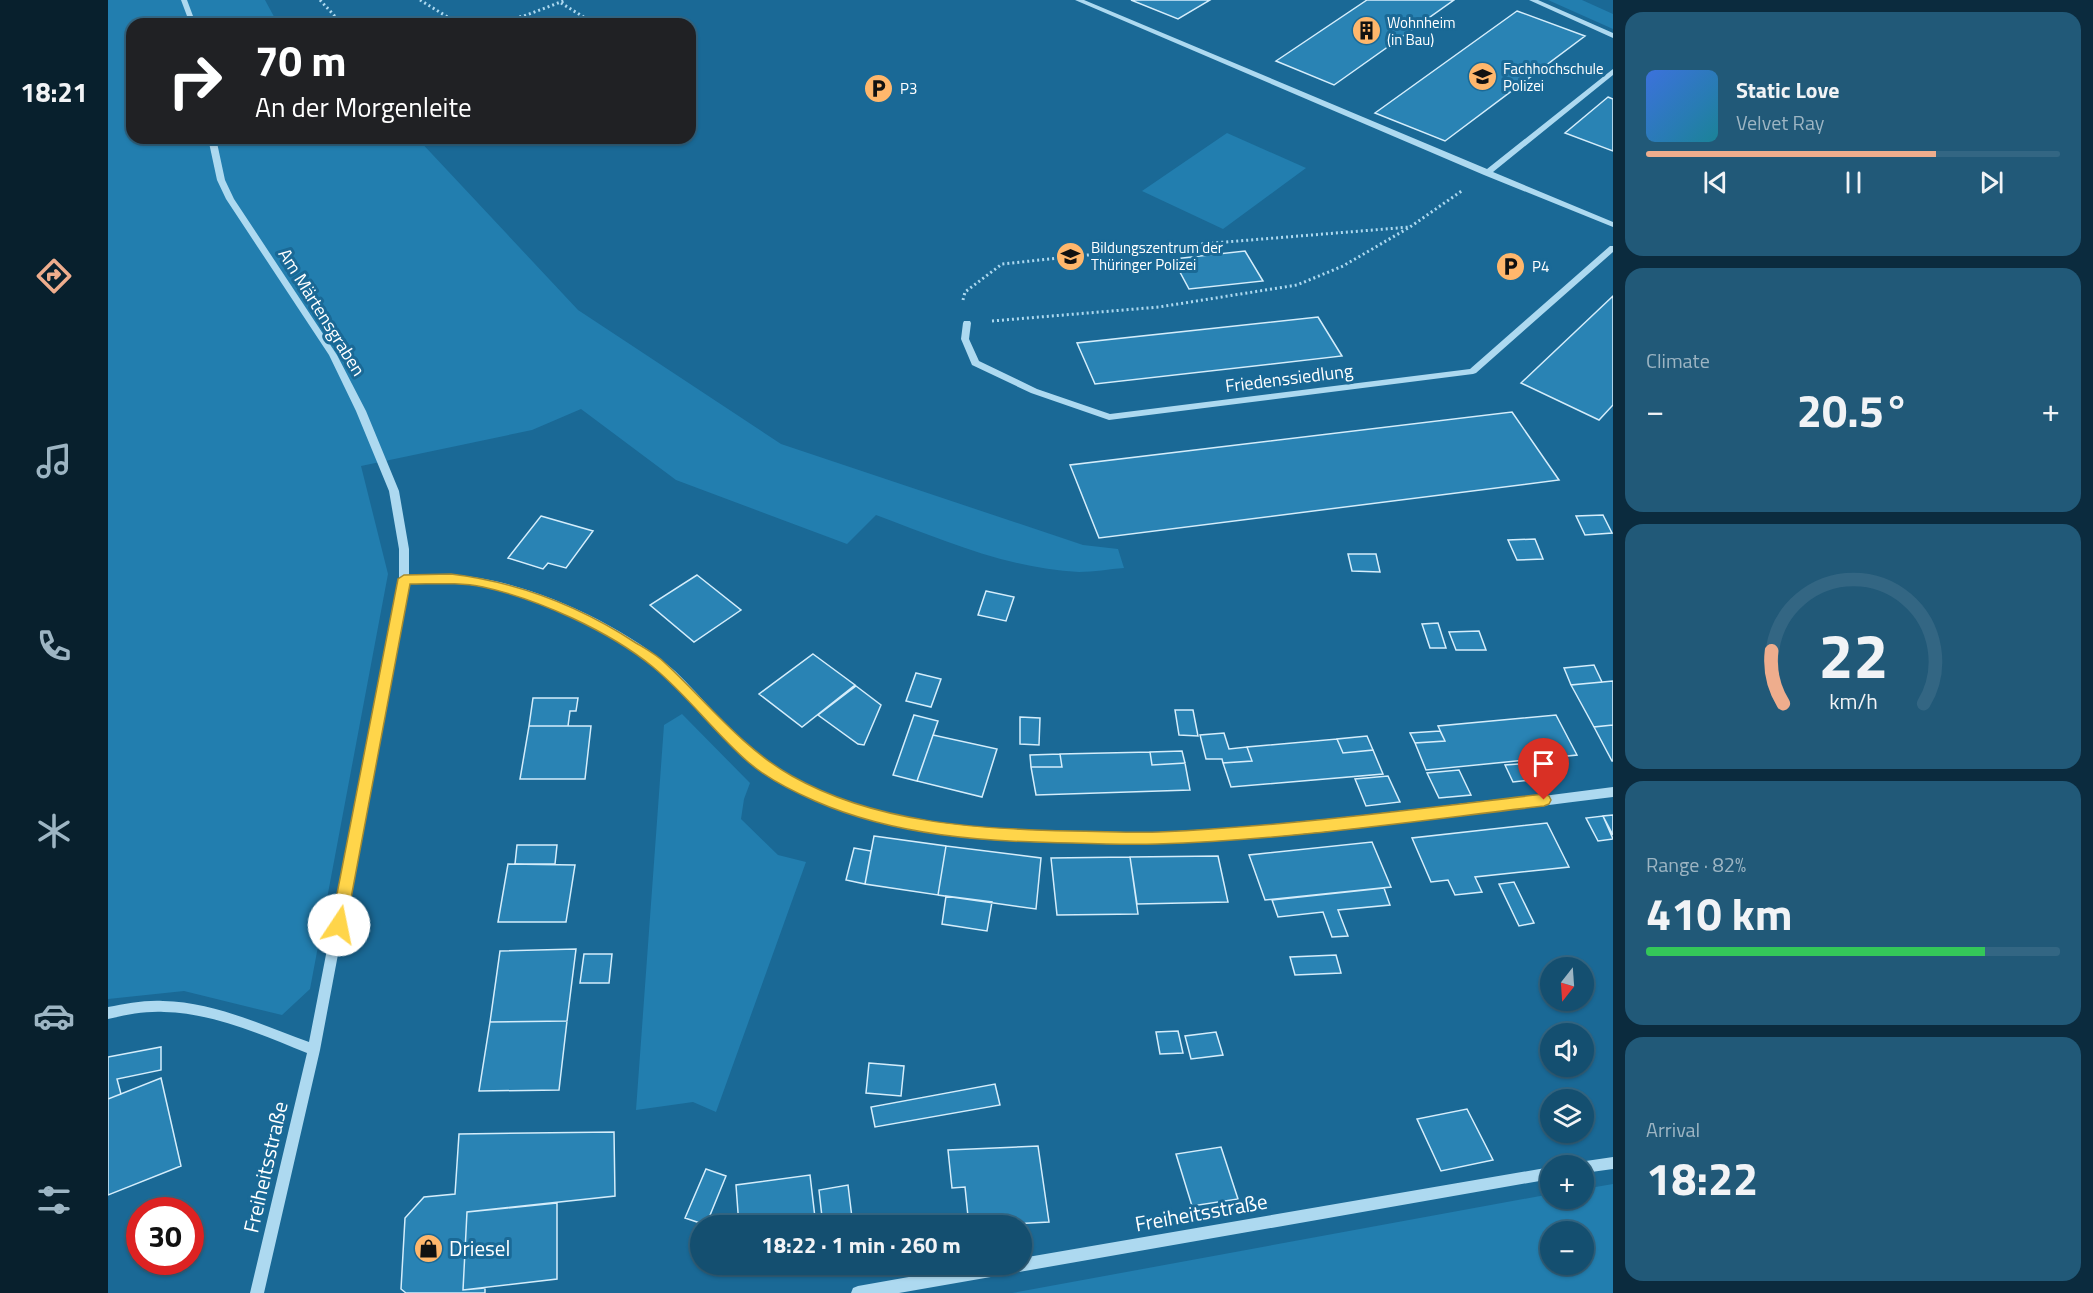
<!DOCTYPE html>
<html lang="en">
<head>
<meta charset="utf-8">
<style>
	body { margin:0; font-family:"Titillium Web",sans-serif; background:#215978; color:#f1f3f6; height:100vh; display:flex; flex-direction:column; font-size:22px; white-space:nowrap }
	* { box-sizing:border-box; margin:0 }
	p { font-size:20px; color:#9db5c3 }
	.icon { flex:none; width:33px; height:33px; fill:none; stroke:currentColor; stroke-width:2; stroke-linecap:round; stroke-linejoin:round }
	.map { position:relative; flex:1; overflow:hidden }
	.details { display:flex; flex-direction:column; gap:12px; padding:12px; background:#0b2b3e; width:480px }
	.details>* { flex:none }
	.banner { position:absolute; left:18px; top:18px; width:570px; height:126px; border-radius:18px; box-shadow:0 2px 4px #0004,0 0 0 2px #336683; background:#202124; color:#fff; overflow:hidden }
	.needle { width:39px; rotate:197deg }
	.fabs { position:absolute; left:1432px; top:957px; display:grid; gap:12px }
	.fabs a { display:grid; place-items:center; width:54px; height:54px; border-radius:50%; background:#144f70; box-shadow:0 2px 4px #0004,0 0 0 2px #336683; font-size:30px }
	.speed { position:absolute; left:18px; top:1197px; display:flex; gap:12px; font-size:30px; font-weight:700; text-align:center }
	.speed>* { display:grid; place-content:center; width:78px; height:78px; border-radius:50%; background:#144f70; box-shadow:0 2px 4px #0004,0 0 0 2px #336683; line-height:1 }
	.speed .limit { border:9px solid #d22; background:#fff; color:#111 }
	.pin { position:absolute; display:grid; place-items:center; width:51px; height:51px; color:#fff; margin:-62px -26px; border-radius:50% 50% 50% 0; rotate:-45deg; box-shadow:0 0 6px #0007 }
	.pin .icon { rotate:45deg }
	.me { position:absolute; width:66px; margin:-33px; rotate:11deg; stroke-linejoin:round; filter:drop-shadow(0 0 4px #0008) }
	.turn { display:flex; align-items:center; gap:21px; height:126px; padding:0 30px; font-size:27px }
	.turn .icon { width:78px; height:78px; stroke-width:2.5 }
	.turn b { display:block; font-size:42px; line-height:51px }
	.big { font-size:45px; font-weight:700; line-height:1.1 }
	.details .card { flex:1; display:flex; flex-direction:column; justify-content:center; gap:9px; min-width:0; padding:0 21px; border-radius:18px; background:#215978 }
	.details .dial { align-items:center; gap:0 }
	.dial svg { height:156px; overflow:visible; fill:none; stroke:#336683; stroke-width:7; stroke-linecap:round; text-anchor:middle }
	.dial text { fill:#f1f3f6; stroke:none }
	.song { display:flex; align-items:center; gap:18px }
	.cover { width:72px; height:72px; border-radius:9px; background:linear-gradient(135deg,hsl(220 70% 55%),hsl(190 70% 35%)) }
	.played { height:6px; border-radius:3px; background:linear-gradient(90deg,#eead8d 70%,#336683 70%) }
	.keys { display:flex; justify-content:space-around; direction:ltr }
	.heat { display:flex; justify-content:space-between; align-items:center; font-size:33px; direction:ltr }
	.charge { height:9px; border-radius:4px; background:linear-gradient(90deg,#34c759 82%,#336683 0) }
	.trip { position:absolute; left:582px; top:1215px; width:342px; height:60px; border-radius:30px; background:#144f70; box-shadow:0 2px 4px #0004,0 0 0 2px #336683; font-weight:700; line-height:60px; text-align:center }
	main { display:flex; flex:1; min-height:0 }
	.dock { display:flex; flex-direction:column; width:108px; justify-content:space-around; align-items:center; background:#08202d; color:#9db5c3 }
	.dock .icon { width:42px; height:42px }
	.dock .on { color:#eead8d }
	.dock b { font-size:27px; color:#f1f3f6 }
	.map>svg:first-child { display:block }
	.green { fill:#227eaf; fill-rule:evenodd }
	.building { fill:#2983b4; stroke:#d4edfb; stroke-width:1.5 }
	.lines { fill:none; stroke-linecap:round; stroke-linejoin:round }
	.path { stroke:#add9f0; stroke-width:3; stroke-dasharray:2 3; stroke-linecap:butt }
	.minor { fill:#add9f0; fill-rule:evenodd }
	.route { fill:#ffd54a; stroke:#a68a30; stroke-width:1.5 }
	.labels { text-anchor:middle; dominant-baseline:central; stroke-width:6; stroke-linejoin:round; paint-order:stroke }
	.far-poi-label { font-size:15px; fill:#fff; stroke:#1a6996; text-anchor:start }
	.street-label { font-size:18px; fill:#fff; stroke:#1a6996 }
	.near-street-label { font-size:21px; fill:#fff; stroke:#1a6996 }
	.near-poi-label { font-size:21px; fill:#fff; stroke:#1a6996; text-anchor:start }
</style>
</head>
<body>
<main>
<nav class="dock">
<b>18:21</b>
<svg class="icon on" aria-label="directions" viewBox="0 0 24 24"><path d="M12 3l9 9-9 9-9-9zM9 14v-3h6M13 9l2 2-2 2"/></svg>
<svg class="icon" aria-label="music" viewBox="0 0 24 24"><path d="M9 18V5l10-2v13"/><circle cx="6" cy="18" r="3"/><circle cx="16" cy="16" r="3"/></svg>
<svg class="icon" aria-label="phone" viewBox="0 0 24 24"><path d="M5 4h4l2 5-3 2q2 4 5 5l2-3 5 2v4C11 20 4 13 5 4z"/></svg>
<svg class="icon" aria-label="climate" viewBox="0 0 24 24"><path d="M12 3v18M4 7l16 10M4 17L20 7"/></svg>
<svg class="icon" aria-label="car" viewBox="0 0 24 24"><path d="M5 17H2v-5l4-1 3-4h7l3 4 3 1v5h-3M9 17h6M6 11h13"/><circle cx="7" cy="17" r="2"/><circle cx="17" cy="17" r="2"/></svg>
<svg class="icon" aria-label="filters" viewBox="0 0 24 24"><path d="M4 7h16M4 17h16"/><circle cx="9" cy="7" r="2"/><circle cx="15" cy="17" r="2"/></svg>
</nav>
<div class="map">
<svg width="1505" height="1293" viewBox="0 0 1505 1293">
	<rect width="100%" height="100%" fill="#1a6996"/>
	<!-- green -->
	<path class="green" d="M0,0h157l13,24h-146v114h285l161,172 203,134 302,101 35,4 6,19c-15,1 -30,4 -45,4 -71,-3 -138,-33 -203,-57l-29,29 -171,-64 -95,-71 -49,21 -171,36 27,108 -78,415 -28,26 -98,-24 -76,8z
		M1440,0h34l31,14v15z
		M1119,133l79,35 -83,61 -81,-38z
		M574,714l68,69 -6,16 -3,20 37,36 28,7 -90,250 -23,-10 -57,8 28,-385z
		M1505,1184v109h-601l539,-99v4h33v-9zM1443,1232h33v32h-33z"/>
	<!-- building -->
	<path class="building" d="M1023,0h79l-32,19z
		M1259,0h87l-120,85 -58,-24z
		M1409,11l68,25 -140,105 -70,-28z
		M1500,97l5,2v52l-48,-18z
		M1137,251l18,30 -74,8 -16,-30z
		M1505,296v109l-14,15 -78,-37z
		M1210,317l24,39 -247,28 -18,-41z
		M1404,412l47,68 -460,58 -29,-73z
		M1495,515l9,18 -27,2 -9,-19z
		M433,516l52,15 -27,37 -18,-5 -5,6 -35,-11z
		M1427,539l8,20 -26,1 -9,-20z
		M1240,554h28l4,18 -28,-1z
		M589,575l44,35 -47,32 -44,-37z
		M878,591l28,6 -8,24 -28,-6z
		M1330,623l8,25h-16l-8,-24z
		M1371,631l7,19h-30l-7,-18z
		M705,654l42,31 -53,42 -43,-33z
		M1486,665l8,17 -31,3 -7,-17z
		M808,673l25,6 -10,28 -25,-6z
		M1505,681v44l-19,2 -23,-42z
		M748,686l25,19 -17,40 -6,-1 -40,-29z
		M425,698h45l-2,13h-6l-2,15h-39z
		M1067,710h18l5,26 -19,-1z
		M806,715l24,6 -21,60 -24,-6z
		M1448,715l21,40 -151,15 -11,-27 30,-2 -7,-15z
		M912,717l20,1 -1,27 -19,-1z
		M1505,725v36h-1l-18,-34z
		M421,726h62l-6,53h-65z
		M1332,731l5,10 -30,2 -5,-10z
		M1116,733l5,16 18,-2 5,14 -29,2 -1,-4h-16l-6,-24z
		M825,735l64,14 -15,48 -65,-16z
		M1259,736l6,14 -30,3 -6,-14z
		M1229,739l6,14 30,-3 10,24 -152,13 -8,-24 29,-2 -5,-14z
		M1074,751l3,12 -33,2 -2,-13z
		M1042,752l2,13 33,-2 5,27 -154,5 -5,-28h31l-2,-13z
		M952,754l2,13h-31l-1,-12z
		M1424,763l8,16 -27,3 -8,-17z
		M1351,770l12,25 -32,3 -12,-25z
		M1280,776l12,26 -34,4 -11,-27z
		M1505,815v20l-10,-19z
		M1495,816l10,23 -15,2 -12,-23z
		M1439,823l22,44 -94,10 7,15 -27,3 -7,-15 -17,2 -19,-44z
		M766,836l72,10 -8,49 -73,-11z
		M1264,842l19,45 -126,13 -16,-45z
		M409,845h40l-2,19h-40z
		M838,846l95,12 -5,51 -98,-14z
		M746,848l17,3 -6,33 -19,-4z
		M1110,856l10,46 -91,2 -7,-47z
		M1022,857l8,57 -81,1 -6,-57z
		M400,864l67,1 -9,57h-68z
		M1406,882l20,41 -15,3 -20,-42z
		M1276,888l6,17 -52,5 10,26 -16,1 -9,-25 -45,5 -6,-17z
		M838,896l46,6 -5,29 -45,-7z
		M468,949l-9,72 -77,1 10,-71z
		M476,954h28l-3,29h-29z
		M1228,955l5,18 -46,2 -5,-18z
		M459,1021l-8,69 -80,1 11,-69z
		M1070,1031l5,22 -23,1 -4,-22z
		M1108,1032l7,23 -32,4 -6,-23z
		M53,1047v23l-44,9 4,15 -13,5v-42z
		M761,1063l35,3 -3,30 -35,-3z
		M53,1078l20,88 -73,29v-96z
		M887,1084l5,21 -125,22 -4,-20z
		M1359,1109l26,51 -52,11 -24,-52z
		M506,1132l1,64 -148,16 -4,78 22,-2v5h-79l-5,-4 4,-71 19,-21 31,-3 4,-60z
		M930,1146l11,76 -80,4 -4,-39 -13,1 -4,-38z
		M1113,1147l17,52 -46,7 -16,-52z
		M598,1169l20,7 -20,49 -21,-7z
		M702,1175l6,51h-77l-3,-41z
		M740,1185l5,41h-30l-4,-36z
		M449,1203v76l-94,11 4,-78z"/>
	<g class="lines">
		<!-- path -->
		<path class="path" d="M212,0l22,24
			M312,0l39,24
			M453,3l34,21
			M377,24l39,-8 42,-16
			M855,300l2,-8 37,-28 162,-17 246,-20
			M884,321l167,-14 138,-22 46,-19 67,-39 53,-37"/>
		<!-- minor -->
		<path class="minor" d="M73,0h6l9,24h-6z
			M967,0h9l403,169 126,-100v6l-120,97 120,50v5l-129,-52z
			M1421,0h9l75,33v5z
			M100,138h8l9,42 9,19 103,156 29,56 33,80 10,58v26c21,0 43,-1 64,2 66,9 153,50 202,94 28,27 52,58 81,83 21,18 47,31 72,41 79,31 164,36 247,38 180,3 359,-23 538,-46v10c-179,22 -358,49 -539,45 -88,-1 -177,-8 -259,-42 -23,-10 -47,-23 -66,-39 -26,-23 -47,-50 -72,-74 -48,-49 -136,-94 -204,-103 -22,-3 -43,-2 -65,-1l-88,467 -56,243h-14l57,-240c-46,-18 -93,-40 -143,-41 -19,-1 -38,3 -56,7v-12c18,-3 36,-7 55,-6 51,1 99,24 146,41l90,-463v-30l-10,-58 -33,-80 -27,-56 -103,-156 -9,-19z
			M1502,246h3v6l-137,121 -3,1 -364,46 -78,-27 -59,-28 -11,-26 2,-16 1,-2h6l1,2 -2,16 10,22 58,28 73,25 360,-45z
			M1505,1157v12l-29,4v-7h-6l1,-4z
			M1443,1167v12l-652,114h-48l2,-5 5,-2 124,-22h40v-6z"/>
	</g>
	<!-- route -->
	<path class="route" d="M343,574c66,8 130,33 185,69 10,6 21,12 29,20 41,38 77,85 127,113 83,47 185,53 279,55 29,0 59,2 88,1 129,-6 257,-23 385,-38l5,2 2,4 -2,4 -5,2c-129,15 -257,34 -387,38 -28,1 -57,0 -85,-1 -86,-1 -177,-7 -257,-42 -23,-10 -49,-23 -68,-40 -33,-29 -60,-66 -94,-94 -44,-36 -115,-68 -170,-80 -24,-5 -49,-3 -73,-3l-64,341 -2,4 -5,2 -6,-2 -2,-4 67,-346 6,-4z"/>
	<!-- icons -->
	<defs>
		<symbol id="building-disc" viewBox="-11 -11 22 22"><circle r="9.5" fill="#ffb76c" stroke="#1a6996"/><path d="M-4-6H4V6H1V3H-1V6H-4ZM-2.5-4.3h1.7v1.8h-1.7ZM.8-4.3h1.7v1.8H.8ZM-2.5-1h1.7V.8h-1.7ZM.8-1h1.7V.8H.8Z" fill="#111"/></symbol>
		<symbol id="university-disc" viewBox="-11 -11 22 22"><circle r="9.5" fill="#ffb76c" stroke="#1a6996"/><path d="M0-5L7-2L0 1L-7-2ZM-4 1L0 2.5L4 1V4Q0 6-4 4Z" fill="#111"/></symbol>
		<symbol id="parking-disc" viewBox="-11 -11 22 22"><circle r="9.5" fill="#ffb76c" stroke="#1a6996"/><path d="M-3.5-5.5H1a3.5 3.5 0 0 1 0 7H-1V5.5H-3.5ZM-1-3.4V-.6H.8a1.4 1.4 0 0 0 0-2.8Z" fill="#111"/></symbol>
		<symbol id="school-disc" viewBox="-11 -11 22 22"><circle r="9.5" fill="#ffb76c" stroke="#1a6996"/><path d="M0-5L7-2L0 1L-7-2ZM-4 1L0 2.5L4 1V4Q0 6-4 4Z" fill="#111"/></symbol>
		<symbol id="shop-disc" viewBox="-11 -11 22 22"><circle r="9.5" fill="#ffb76c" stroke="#1a6996"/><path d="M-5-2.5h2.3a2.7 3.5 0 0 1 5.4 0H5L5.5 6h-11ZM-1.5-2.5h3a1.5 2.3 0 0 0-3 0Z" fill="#111"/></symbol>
	</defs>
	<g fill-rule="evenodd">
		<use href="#building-disc" x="1242" y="14" width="33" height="33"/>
		<use href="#university-disc" x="1358" y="60" width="33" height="33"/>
		<use href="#parking-disc" x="754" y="72" width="33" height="33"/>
		<use href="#school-disc" x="946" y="240" width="33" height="33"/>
		<use href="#parking-disc" x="1386" y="250" width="33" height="33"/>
		<use href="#shop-disc" x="304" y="1232" width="33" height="33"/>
	</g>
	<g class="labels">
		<!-- far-poi labels -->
		<g class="far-poi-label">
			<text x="1279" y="22">Wohnheim<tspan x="1279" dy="17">(in Bau)</tspan></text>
			<text x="1395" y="68">Fachhochschule<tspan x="1395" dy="17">Polizei</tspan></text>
			<text x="792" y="88">P3</text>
			<text x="983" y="247">Bildungszentrum der<tspan x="983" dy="17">Thüringer Polizei</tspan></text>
			<text x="1424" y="266">P4</text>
		</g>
		<!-- street labels -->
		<g class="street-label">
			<text transform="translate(214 312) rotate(58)">Am Märtensgraben</text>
			<text transform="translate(1181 378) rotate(-7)">Friedenssiedlung</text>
		</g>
		<!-- near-street labels -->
		<g class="near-street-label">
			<text transform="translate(157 1167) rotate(-77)">Freiheitsstraße</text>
			<text transform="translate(1093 1212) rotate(-10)">Freiheitsstraße</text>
		</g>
		<!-- near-poi labels -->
		<g class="near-poi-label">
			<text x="341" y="1248">Driesel</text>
		</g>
	</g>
</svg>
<div class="fabs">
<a><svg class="needle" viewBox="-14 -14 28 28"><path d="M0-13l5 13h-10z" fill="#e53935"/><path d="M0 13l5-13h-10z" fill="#9db5c3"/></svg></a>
<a><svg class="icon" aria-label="sound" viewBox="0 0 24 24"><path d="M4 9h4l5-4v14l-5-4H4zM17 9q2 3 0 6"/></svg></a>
<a><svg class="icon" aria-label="layers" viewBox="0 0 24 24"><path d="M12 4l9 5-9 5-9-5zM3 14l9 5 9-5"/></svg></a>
<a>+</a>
<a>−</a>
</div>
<div class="speed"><div class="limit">30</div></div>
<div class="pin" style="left:1436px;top:800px;background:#d93025"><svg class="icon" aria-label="arrive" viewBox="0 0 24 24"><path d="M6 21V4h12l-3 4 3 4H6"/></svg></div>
<svg class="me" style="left:231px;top:925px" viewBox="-20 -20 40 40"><circle r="19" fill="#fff"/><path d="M0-13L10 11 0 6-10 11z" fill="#ffd54a"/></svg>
<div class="trip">18:22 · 1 min · 260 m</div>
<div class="banner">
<div class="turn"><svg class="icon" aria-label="right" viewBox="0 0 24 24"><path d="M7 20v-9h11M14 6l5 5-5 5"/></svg><div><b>70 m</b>An der Morgenleite</div></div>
</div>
</div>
<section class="details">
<div class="card">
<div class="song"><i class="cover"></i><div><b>Static Love</b><p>Velvet Ray</p></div></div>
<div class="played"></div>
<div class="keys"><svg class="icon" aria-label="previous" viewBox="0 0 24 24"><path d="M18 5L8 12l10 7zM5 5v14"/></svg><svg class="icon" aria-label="pause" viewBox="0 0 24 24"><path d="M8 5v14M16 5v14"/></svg><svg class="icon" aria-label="next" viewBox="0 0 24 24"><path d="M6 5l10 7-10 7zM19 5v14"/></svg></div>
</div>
<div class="card"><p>Climate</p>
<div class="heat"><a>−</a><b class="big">20.5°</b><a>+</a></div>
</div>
<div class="card dial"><svg viewBox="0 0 100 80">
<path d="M14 69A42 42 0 1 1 86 69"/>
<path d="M14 69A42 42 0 0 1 8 42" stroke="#eead8d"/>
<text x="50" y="56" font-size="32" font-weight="700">22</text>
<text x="50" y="72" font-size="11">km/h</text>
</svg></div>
<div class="card"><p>Range · 82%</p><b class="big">410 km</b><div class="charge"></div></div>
<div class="card"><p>Arrival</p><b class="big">18:22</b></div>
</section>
</main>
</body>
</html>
